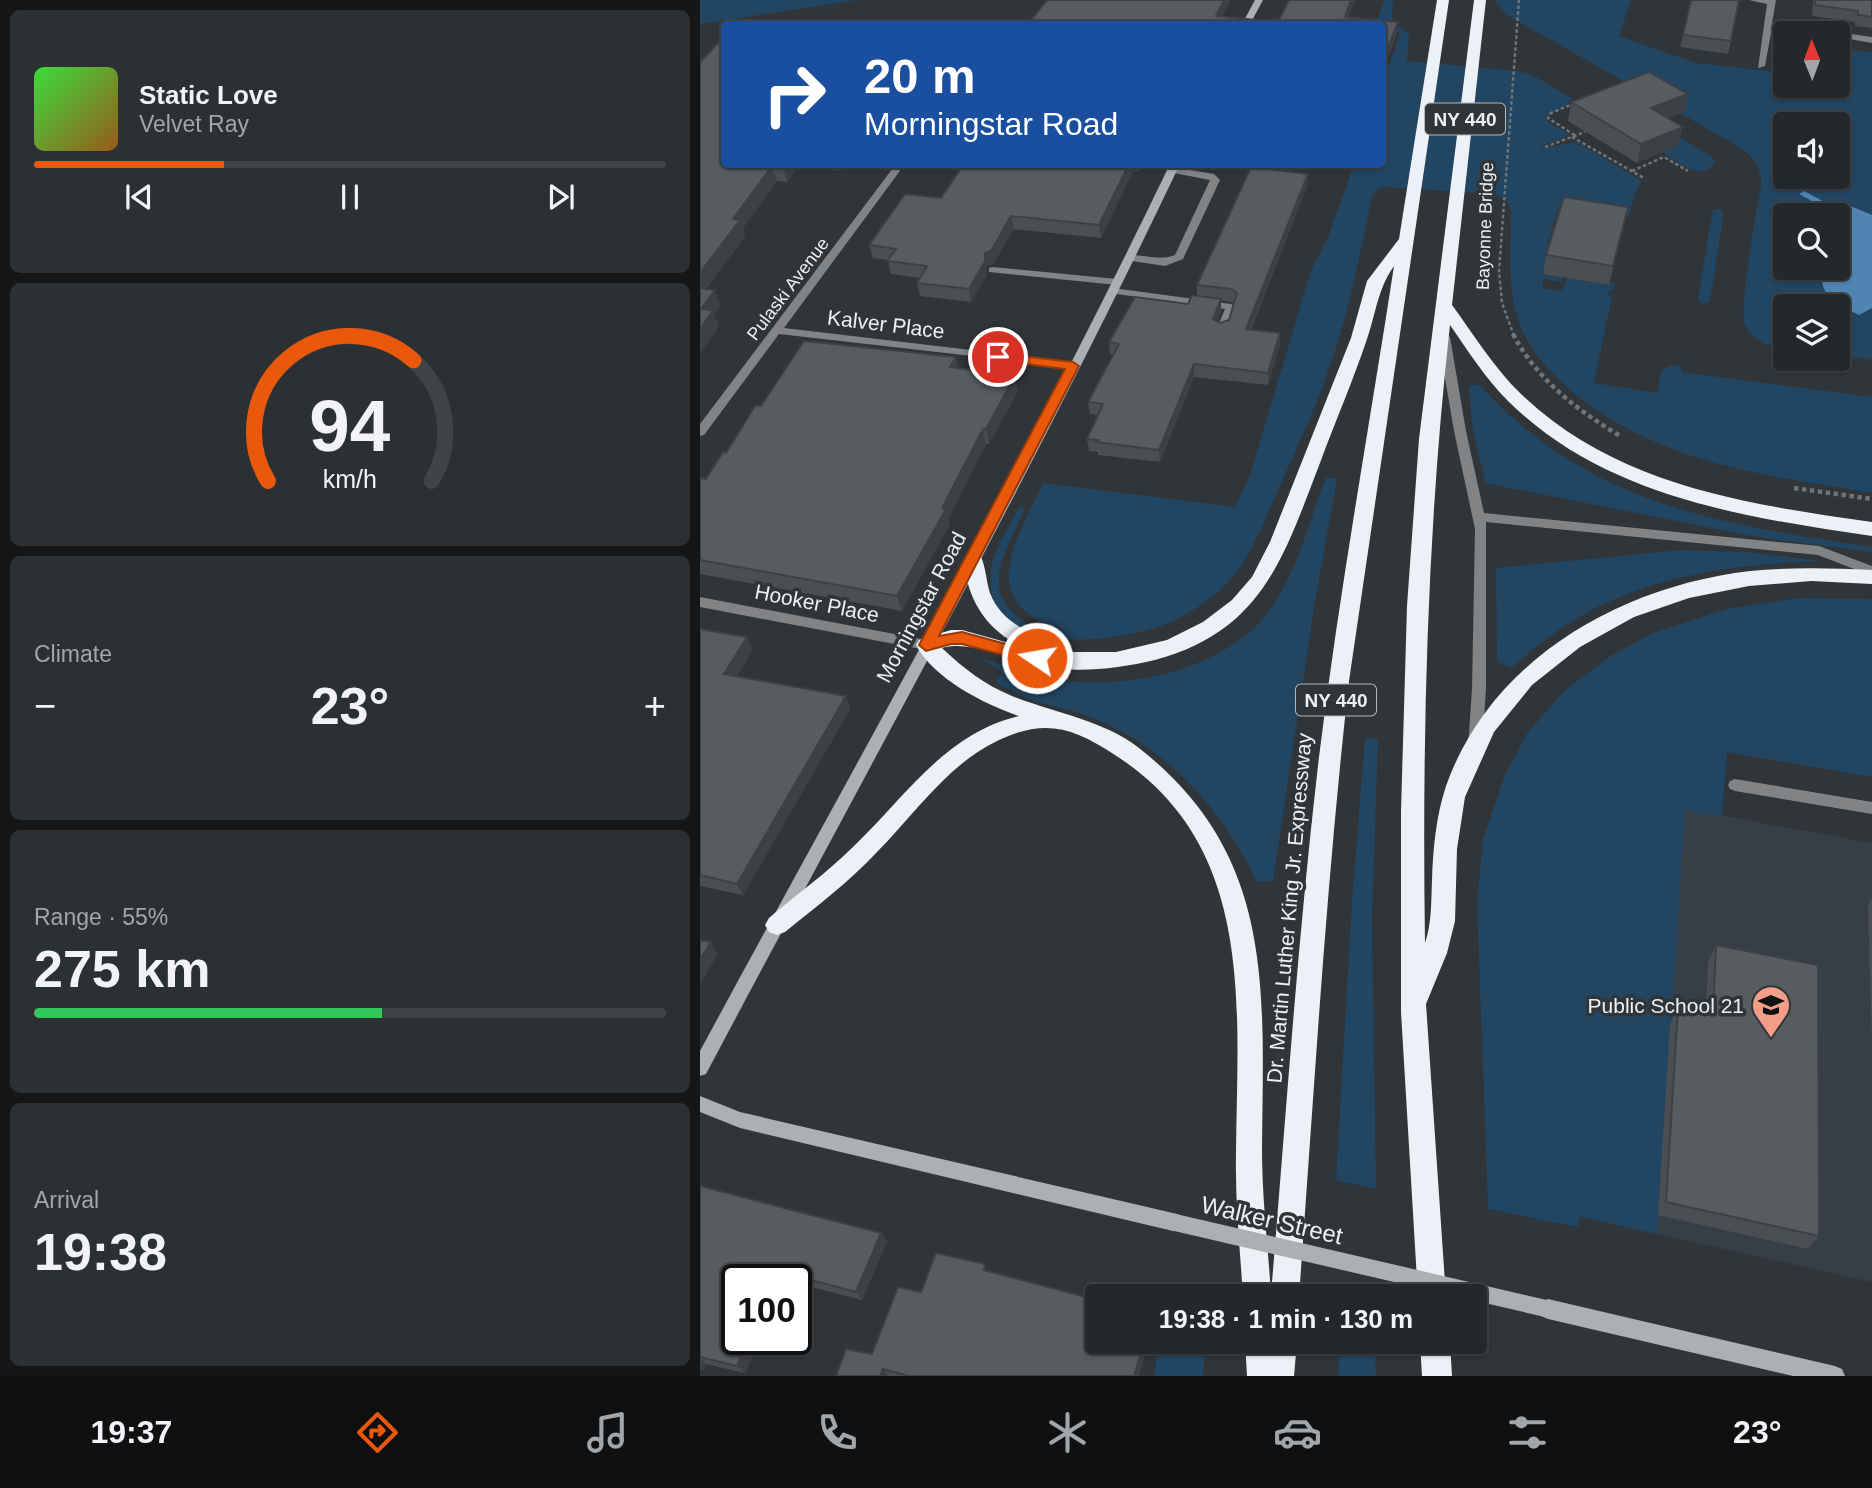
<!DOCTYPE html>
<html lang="en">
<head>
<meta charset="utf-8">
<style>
	body { margin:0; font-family:Arial,sans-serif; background:#2c3033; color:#f1f3f6; height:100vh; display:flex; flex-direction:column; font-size:26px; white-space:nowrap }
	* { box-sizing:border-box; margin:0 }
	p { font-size:23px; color:#a3a6a9 }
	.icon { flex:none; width:38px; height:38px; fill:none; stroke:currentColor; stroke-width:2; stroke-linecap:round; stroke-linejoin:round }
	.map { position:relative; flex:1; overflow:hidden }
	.panel { display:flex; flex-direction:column; gap:10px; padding:10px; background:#141618; width:700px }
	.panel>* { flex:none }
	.banner { position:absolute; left:21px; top:21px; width:665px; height:147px; border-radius:7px; box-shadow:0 2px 5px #0004,0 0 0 2px #414447; background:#1a4fa0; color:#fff; overflow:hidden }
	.needle { width:46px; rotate:359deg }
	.buttons { position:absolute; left:1073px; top:21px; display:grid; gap:14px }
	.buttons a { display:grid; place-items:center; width:77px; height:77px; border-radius:7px; background:#24282b; box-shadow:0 2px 5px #0004,0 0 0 2px #414447; font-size:35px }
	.speed { position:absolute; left:21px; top:1264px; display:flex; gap:14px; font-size:35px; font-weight:700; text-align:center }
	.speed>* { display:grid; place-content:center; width:91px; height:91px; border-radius:50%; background:#24282b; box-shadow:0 2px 5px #0004,0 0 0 2px #414447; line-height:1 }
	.speed .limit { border:4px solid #111; border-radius:10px; background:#fff; color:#111 }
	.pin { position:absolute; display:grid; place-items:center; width:60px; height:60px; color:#fff; margin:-30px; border:4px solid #fff; border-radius:50%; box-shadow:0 2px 7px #0007 }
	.me { position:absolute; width:77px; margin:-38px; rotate:282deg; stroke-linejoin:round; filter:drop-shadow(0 0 5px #0008) }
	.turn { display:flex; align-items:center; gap:24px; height:147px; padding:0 28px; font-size:32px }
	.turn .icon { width:91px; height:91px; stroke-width:2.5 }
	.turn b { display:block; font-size:49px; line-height:60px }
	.big { font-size:52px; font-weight:600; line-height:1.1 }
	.panel .tile { flex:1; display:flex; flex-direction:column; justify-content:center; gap:10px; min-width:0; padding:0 24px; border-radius:10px; background:#2c3033 }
	.panel .dial { align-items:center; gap:0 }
	.dial svg { height:182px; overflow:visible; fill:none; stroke:#414447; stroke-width:7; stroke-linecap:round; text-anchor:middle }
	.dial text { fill:#f1f3f6; stroke:none }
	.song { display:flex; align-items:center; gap:21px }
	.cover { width:84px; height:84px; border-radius:10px; background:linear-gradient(135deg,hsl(120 70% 55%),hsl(30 70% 35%)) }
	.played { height:7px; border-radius:4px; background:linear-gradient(90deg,#ea580c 30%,#414447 30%) }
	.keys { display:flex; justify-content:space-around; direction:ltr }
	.heat { display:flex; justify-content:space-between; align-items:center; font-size:38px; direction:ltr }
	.charge { height:10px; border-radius:5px; background:linear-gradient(90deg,#34c759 55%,#414447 0) }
	.trip { position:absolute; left:385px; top:1284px; width:402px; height:70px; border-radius:7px; background:#24282b; box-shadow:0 2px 5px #0004,0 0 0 2px #414447; font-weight:600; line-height:70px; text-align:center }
	.tab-bar { display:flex; height:112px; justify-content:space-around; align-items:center; background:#0e1011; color:#a3a6a9 }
	.tab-bar .icon { width:49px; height:49px }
	.tab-bar .selected { color:#ea580c }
	.tab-bar b { font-size:32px; color:#f1f3f6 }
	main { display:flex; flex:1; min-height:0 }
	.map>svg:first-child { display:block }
	.built { fill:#363f48 }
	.green { fill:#224561; fill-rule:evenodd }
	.water { fill:#5085b2 }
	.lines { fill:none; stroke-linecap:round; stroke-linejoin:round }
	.path-far1 { stroke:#6f7477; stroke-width:2.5; stroke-dasharray:3.5 2.5; stroke-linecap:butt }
	.path { stroke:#6f7477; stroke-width:4.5; stroke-dasharray:4.5 3.5; stroke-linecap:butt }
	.lane { fill:#818385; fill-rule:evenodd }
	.street { fill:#818385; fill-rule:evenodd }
	.secondary { fill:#acafb3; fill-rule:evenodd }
	.highway { fill:#ebf1f6; fill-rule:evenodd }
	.secondary-bridge { stroke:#acafb3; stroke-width:17 }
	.wall { fill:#4b4f53; fill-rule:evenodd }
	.shaded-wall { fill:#3d4044 }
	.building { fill:#575c61; stroke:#3d4044; stroke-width:2 }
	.route { fill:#ea580c; stroke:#983908; stroke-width:2 }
	.labels { text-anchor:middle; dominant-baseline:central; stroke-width:7; stroke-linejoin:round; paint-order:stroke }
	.far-street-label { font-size:18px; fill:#edf0f3; stroke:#303539 }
	.shield { fill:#303539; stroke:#b4b8bb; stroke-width:2 }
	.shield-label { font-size:19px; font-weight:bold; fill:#edf0f3 }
	.street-label { font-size:21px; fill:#edf0f3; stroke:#303539 }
	.poi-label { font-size:21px; fill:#edf0f3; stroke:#303539; text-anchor:end }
	.near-street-label { font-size:24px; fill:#edf0f3; stroke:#303539 }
</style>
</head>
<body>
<main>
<section class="panel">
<div class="tile">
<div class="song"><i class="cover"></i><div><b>Static Love</b><p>Velvet Ray</p></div></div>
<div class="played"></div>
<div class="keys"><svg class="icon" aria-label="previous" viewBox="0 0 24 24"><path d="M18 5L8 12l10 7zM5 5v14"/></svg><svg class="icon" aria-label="pause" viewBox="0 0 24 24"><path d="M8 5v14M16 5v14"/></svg><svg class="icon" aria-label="next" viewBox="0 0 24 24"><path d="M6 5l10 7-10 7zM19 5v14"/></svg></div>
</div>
<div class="tile dial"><svg viewBox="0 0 100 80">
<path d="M14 69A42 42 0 1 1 86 69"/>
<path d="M14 69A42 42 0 0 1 78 16" stroke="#ea580c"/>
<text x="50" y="56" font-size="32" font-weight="700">94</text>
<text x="50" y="72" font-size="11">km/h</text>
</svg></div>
<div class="tile"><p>Climate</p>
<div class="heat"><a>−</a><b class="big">23°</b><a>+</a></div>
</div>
<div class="tile"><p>Range · 55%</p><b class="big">275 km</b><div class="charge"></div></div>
<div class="tile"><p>Arrival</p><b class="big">19:38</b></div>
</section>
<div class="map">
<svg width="1172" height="1376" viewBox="0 0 1172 1376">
	<rect width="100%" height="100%" fill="#303539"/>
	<!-- built -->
	<path class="built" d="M985,809l187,34v439l-215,-48z"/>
	<!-- green -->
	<path class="green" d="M0,0h157l-157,24z
		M684,0h9l-1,21 17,13 -2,27 110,10 15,4 40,23 -6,7 -21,12 3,5 22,13 -28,11v2l35,-6 65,39 -5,7 -8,28 -70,-10 -11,36 4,1 11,35 -1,4 -18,-3 -2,9 21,3 3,-13 42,7 2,-3 5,1 -2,7h-4l-1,6 4,1 -18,86 63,10 4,-22 10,-6 11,1 -1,6 191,25v96c-108,-18 -217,-30 -303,-104 -23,-20 -44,-44 -52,-73 -10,-33 -6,-72 -6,-106l-5,-10 -11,-6 -109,-7 -8,2 -6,8c-10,48 -20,98 -34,145 -16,51 -38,100 -60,148 -13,29 -24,60 -44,85 -17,21 -43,39 -68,49 -50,20 -186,36 -175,-54 3,-22 18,-43 28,-63l6,1c-24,53 -52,93 19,124l3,-8c-71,-30 -26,-91 -4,-141l192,24 15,-32 61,-205 17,-33 26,-72 28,-1 1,-81 17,-50 -23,-11z
		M794,0h137l-12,36 77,27 82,9 3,-1 4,-20v35h53v-38l34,5v307l-34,-5v-49h-53v43c-16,-3 -33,-7 -40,-24 -7,-14 12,-117 16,-140 1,-24 -14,-32 -32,-44l-222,-126zM1085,124h53v53h-53zM1085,215h53v53h-53z
		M957,123l55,34 3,5c-13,22 -38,-1 -53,-10l16,-7z
		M1020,209l4,4 -14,88 -8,3 -4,-5 13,-80 2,-9z
		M780,385c107,119 242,140 392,162v5l-120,-16 -267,-53 -13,-58 -3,-39z
		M626,477l11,2 -22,123 -42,279 -16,1c-35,-72 -86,-131 -161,-163 -20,-9 -41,-12 -62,-18 -13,-5 -26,-12 -38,-19l6,-10 -24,-15c27,9 54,19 82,23 70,10 172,-11 213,-75 25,-37 37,-86 53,-128z
		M981,550l64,2 76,9c-84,3 -172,14 -245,58 -24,14 -45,32 -65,49l-14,-6 -1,-94z
		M1098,598l74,1v178l-145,-25 -5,64 -37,-6 -28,424 -77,-17 -2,10 -90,-18 -11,-306 6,-64 21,-62 24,-45 36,-41 48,-36 41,-22 74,-24z
		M665,738l13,1 -6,181 4,269 -40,-9 16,-279z
		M459,1342h47l-3,34h-49z
		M640,1347l35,7 1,22h-38z"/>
	<!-- water -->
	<path class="water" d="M1104,191l24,13 20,1 24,10v93l-13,7c-21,-9 -41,-18 -37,-47h16v-53h-14l1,-7 -26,-14z"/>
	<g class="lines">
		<!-- path-far1 -->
		<path class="path-far1" d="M875,103l-24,10 -3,5 28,18
			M872,137l72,41
			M845,147l40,-15
			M932,171l32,-14 24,14
			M814,336l-12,-33 -3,-32 20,-271"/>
		<!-- path -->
		<path class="path" d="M813,334c24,46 65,77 109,103
			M1094,488l78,11"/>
		<!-- lane -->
		<path class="lane" d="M472,167l42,7 6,6 -37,79 -18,7 -39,-6 -1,-2c13,-8 30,5 50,-3l35,-75 -41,-8 -2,-2z
			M293,267l124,12 5,3 -5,3 -128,-13v-4z
			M413,288l118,16 5,3 -8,23 -6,3 -6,-3 9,-21 -116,-16 -1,-2z
			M744,334l6,3 16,94 18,82 335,33 53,20v10l-54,-21 -332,-33v167l-4,58 -2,4h-10l-2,-4 4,-58 3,-160 -21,-98 -16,-94z"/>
		<!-- street -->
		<path class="street" d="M1049,0h27l-4,23 52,7 4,3h-20l-36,-5 -7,38 -7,2 9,-64z
			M1138,32l34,5v6l-34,-6v-4h-3z
			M196,164h9l-121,164 289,34 4,2v4l-298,-34 -75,101 -4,1v-12z
			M0,597l226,43 7,5 -7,5 -226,-43z
			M1035,779l137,23v12l-137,-23 -5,-2 -2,-4 2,-4z"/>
		<!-- secondary -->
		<path class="secondary" d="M555,0h8l-13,24h-8z
			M470,164h10c-147,309 -314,608 -474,910l-6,2v-25c159,-294 325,-585 470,-887z
			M0,1096l40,16 433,101 7,2 2,7 -2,7 -7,2 -433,-103 -40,-16z
			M848,1299l287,67 7,3 3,7h-52l-245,-57 -7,-3 -3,-7 3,-7z"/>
		<!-- highway -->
		<path class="highway" d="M737,0h12l-100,681c-23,205 -35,410 -50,616h-56c-3,-48 -8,-96 -7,-143 1,-146 21,-308 -121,-399 -42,-28 -71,-37 -118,-14 -50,24 -82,73 -120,111 -28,30 -60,54 -92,80l-8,3 -8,-3 -4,-7 4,-7c28,-24 59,-46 85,-72 52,-50 92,-113 165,-130 -35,-12 -85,-37 -103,-71l3,-5 32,-10h11l61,17c-30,-13 -50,-38 -57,-71 -1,-7 -4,-14 0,-21h14c6,11 6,26 10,38 12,32 46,43 75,53l2,6h49l51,-12 36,-18 29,-22 20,-23 18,-35 81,-204 16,-57 32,-42zM694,266c-25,163 -55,327 -75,491 -21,178 -33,358 -48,537 -3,-48 -9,-96 -9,-144 1,-158 15,-294 -123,-402 -36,-28 -85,-35 -127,-52 -27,-11 -49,-28 -70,-48 29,-8 64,11 92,17 39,9 83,4 121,-5 108,-29 129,-104 165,-197 15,-41 33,-82 47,-124 9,-26 11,-51 27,-73z
			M774,0h12l-34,305c22,30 42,63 69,89 96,92 225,110 351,128v14c-129,-19 -267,-39 -364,-135 -22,-22 -40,-50 -58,-76 -23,206 -28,411 -25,618 7,-21 6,-41 7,-63 1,-31 4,-64 14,-94 45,-127 175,-200 304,-215 41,-4 81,-3 122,-1v14l-61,-3 -62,5 -60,12 -55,19 -54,30 -48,38 -38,47 -29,65 -8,52 -2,72 -8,32 -21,51 20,293h-28l-17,-285v-201l6,-205 12,-167z
			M545,1342h52l-3,34h-47z
			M720,1342h30l2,34h-30z"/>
		<!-- secondary-bridge -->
		<path class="secondary-bridge" d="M473,1222l375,87"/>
	</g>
	<!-- wall -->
	<path class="wall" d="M991,0l40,41 -3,13 -48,-7z
		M1113,0h59v28l-17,-2v-4l-43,-6z
		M0,62l24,102h121l-5,7 -42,-5 -11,16 -10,-1 -34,47 2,8 -39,53 15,17 -7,8 5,12 -19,27z
		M988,94l-4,18 -16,6 10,27 -41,18 -69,-42 3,-19z
		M264,164h178l-3,7h-6l-32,67 -87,-9 -21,35 -6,2v8l-16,28 -51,-6 -3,-13 3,-5 -29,-4 -3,-14 -15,-2 -4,-13 72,-47z
		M608,174l-1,12 -56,144 29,3v12l-12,40 -74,-8 -34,85 -62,-7v-3l-9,-1 -2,-12 11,-24 -8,-1 -2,-12 25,-47 -3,-1 -1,-12 79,-38 9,-8v-11zM521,300l13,3 -5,17 -9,3 -3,-2 4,-10z
		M928,207l-19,78 -66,-11 3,-19z
		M256,357l2,11 60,23 -29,53h-3l-37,74 1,6 -48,87 -202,-37v-96l6,1 20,-26z
		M0,629l53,20 -16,27 109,20 4,13 -107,186 -43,-9z
		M1172,898v143l-4,-136z
		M1016,945l103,291 -11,13 -150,-34 12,-191 8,-16 28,6 2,-52z
		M0,1186l187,55 -25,59 -66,-17v-4h-12l-22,-6 -3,6h-22v60h23l-15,34 -39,-9 -3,6h-3z
		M289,1271l159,71 -9,34h-303l36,-22 49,-62z"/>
	<!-- shaded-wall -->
	<path class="shaded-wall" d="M524,0h7l-13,24 -2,-8z
		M651,0h4l-9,24 -1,-7z
		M698,22l-1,12 -15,40v-11z
		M988,94l-4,18 -37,15 4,-19z
		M983,127l-5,18 -41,18 4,-19z
		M84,164h14v2l-11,16 -4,-15z
		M139,164h6l-5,7z
		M429,164h4v7l-32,67 -2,-13z
		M72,166l5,15 -34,47 2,8 -45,61v-24l33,-54z
		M608,174l-1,12 -61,155v-12z
		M928,207l-4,19 -15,59 4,-19z
		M311,216l3,13 -21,35 -6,2v8l-16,28 -2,-13 16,-36z
		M15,290l6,16 -7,8 5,12 -19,27 1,-44z
		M521,299v12l-7,20 -1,-12z
		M580,333v12l-12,40v-12z
		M256,357l3,16 -9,-6z
		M494,364v13l-34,85 -1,-12z
		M315,376l3,15 -29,53 -3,-15z
		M283,429l3,15 -37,74 1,6 -48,87 -5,-15z
		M47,637l6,12 -23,38 -6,-13z
		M146,696l4,13 -107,186 -6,-11z
		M11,942l7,12 -18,30v-24z
		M181,1233l6,8 -25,59 -6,-8z
		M55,1265l7,8 -3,6h-11z
		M37,1303v24l-10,-2z
		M49,1339h11l-15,34 -8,-7z
		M444,1342h4l-9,34h-5z
		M0,1359l6,5 -3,6 -3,-2z
		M183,1369l5,7h-8z"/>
	<!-- building -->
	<path class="building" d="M347,0h177l-8,16 62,6 11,-22h62l-6,17 53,5 -16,41v-39h-354z
		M991,0h48l-8,41 -48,-6z
		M1115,0h57v17l-14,-2v-4l-43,-6z
		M24,37v127h60l-1,3 -11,-1 -39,53 7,1 -40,53v-211z
		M949,72l39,22 -37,14 32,19 -42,17 -70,-42z
		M264,164h165l-30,61 -88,-9 -20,35 -6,2v8l-16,28 -52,-6 10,-17 -40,-5 9,-12 -27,-4 36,-51 36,4z
		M551,167l57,7 -62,155 34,4 -12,40 -74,-9 -35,86 -63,-8 2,-2 -11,-1 16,-35 -15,-2 31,-58 -10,-2 26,-45 53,7 4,-9 29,4 -8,20 7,4 9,-3 8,-27 -6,-4 -34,-4z
		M864,197l64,10 -15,59 -67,-11z
		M0,288l15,2 -14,19 12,1 -13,19z
		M104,341l152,16 -6,10 65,9 -29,53h-3l-41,79 4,1 -49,87 -197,-36v-82l6,1 17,-27 3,1 29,-47h6z
		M0,629l47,8 -23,37 122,22 -109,188 -37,-9z
		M0,940l11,2 -11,18z
		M1016,945l102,20 1,271 -153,-34 12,-194 35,7z
		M0,1186l181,47 -25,59 -101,-27 -7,14h-11v24l-10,22 10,2v12h12l-12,27 -37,-9z
		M236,1253l49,11 -1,6 113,30v42h47l-10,34h-225l-26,-7 -3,7h-44l10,-27 26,5 26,-67 23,5z"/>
	<!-- route -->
	<path class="route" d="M298,353l75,9 6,4 -140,270 23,-4 80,22 3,4 -8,6 -75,-20h-11l-25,7 -7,-6 146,-276 -72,-9 -2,-3z"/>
	<!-- icons -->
	<defs>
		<symbol id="school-pin" viewBox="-11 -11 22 30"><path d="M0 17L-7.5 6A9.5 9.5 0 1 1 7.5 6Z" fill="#f49e88" stroke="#303539"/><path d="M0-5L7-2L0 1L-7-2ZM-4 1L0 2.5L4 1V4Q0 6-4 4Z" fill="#111"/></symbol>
	</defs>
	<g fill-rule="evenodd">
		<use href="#school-pin" x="1049" y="983" width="44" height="60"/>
	</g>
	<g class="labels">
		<!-- far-street labels -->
		<g class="far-street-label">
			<text transform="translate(785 226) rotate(-88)">Bayonne Bridge</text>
			<text transform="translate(88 289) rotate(-53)">Pulaski Avenue</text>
		</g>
		<!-- shield labels -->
		<g class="shield">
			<rect x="725" y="103.5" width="80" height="31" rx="5"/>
			<rect x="596" y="684.5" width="80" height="31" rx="5"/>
		</g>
		<g class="shield-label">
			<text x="765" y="119">NY 440</text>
			<text x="636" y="700">NY 440</text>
		</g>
		<!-- street labels -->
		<g class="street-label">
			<text transform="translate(186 324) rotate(7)">Kalver Place</text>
			<text transform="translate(117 603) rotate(11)">Hooker Place</text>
			<text transform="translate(221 607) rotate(-62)">Morningstar Road</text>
			<text transform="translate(589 908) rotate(-85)">Dr. Martin Luther King Jr. Expressway</text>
		</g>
		<!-- poi labels -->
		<g class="poi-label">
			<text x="1044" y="1005">Public School 21</text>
		</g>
		<!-- near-street labels -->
		<g class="near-street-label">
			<text transform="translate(572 1220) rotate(13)">Walker Street</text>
		</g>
	</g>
</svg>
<div class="buttons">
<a><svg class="needle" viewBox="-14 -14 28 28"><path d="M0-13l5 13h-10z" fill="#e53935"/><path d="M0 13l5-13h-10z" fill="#a3a6a9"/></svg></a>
<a><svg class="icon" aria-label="sound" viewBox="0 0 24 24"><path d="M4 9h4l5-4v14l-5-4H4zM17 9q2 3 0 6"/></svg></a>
<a><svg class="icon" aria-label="search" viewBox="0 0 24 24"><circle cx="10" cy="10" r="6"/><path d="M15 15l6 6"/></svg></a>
<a><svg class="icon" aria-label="layers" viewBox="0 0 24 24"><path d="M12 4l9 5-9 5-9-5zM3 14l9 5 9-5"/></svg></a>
</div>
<div class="speed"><div class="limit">100</div></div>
<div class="pin" style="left:298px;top:357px;background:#d93025"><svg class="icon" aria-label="arrive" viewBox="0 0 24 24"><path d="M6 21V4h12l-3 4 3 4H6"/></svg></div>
<svg class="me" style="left:337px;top:658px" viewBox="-20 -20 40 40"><circle r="17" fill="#ea580c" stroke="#fff" stroke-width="3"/><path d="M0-11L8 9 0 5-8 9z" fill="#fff"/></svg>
<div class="trip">19:38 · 1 min · 130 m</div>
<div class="banner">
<div class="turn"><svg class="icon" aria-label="right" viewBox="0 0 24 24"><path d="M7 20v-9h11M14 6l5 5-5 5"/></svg><div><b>20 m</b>Morningstar Road</div></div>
</div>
</div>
</main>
<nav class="tab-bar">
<b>19:37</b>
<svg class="icon selected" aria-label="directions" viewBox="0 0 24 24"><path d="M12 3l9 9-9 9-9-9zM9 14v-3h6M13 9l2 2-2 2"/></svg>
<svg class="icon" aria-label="music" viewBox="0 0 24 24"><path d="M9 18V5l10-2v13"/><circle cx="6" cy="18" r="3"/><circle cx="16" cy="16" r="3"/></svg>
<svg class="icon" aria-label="phone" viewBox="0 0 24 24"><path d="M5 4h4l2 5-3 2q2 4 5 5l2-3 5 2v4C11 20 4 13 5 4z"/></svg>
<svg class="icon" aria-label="climate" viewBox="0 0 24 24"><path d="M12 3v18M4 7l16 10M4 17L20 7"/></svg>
<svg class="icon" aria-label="car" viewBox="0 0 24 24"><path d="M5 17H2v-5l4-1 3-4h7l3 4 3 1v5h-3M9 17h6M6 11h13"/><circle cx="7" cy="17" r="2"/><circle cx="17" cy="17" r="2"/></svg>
<svg class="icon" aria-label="filters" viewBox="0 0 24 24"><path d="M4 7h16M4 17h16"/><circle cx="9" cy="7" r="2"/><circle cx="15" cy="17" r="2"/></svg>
<b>23°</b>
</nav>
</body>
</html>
